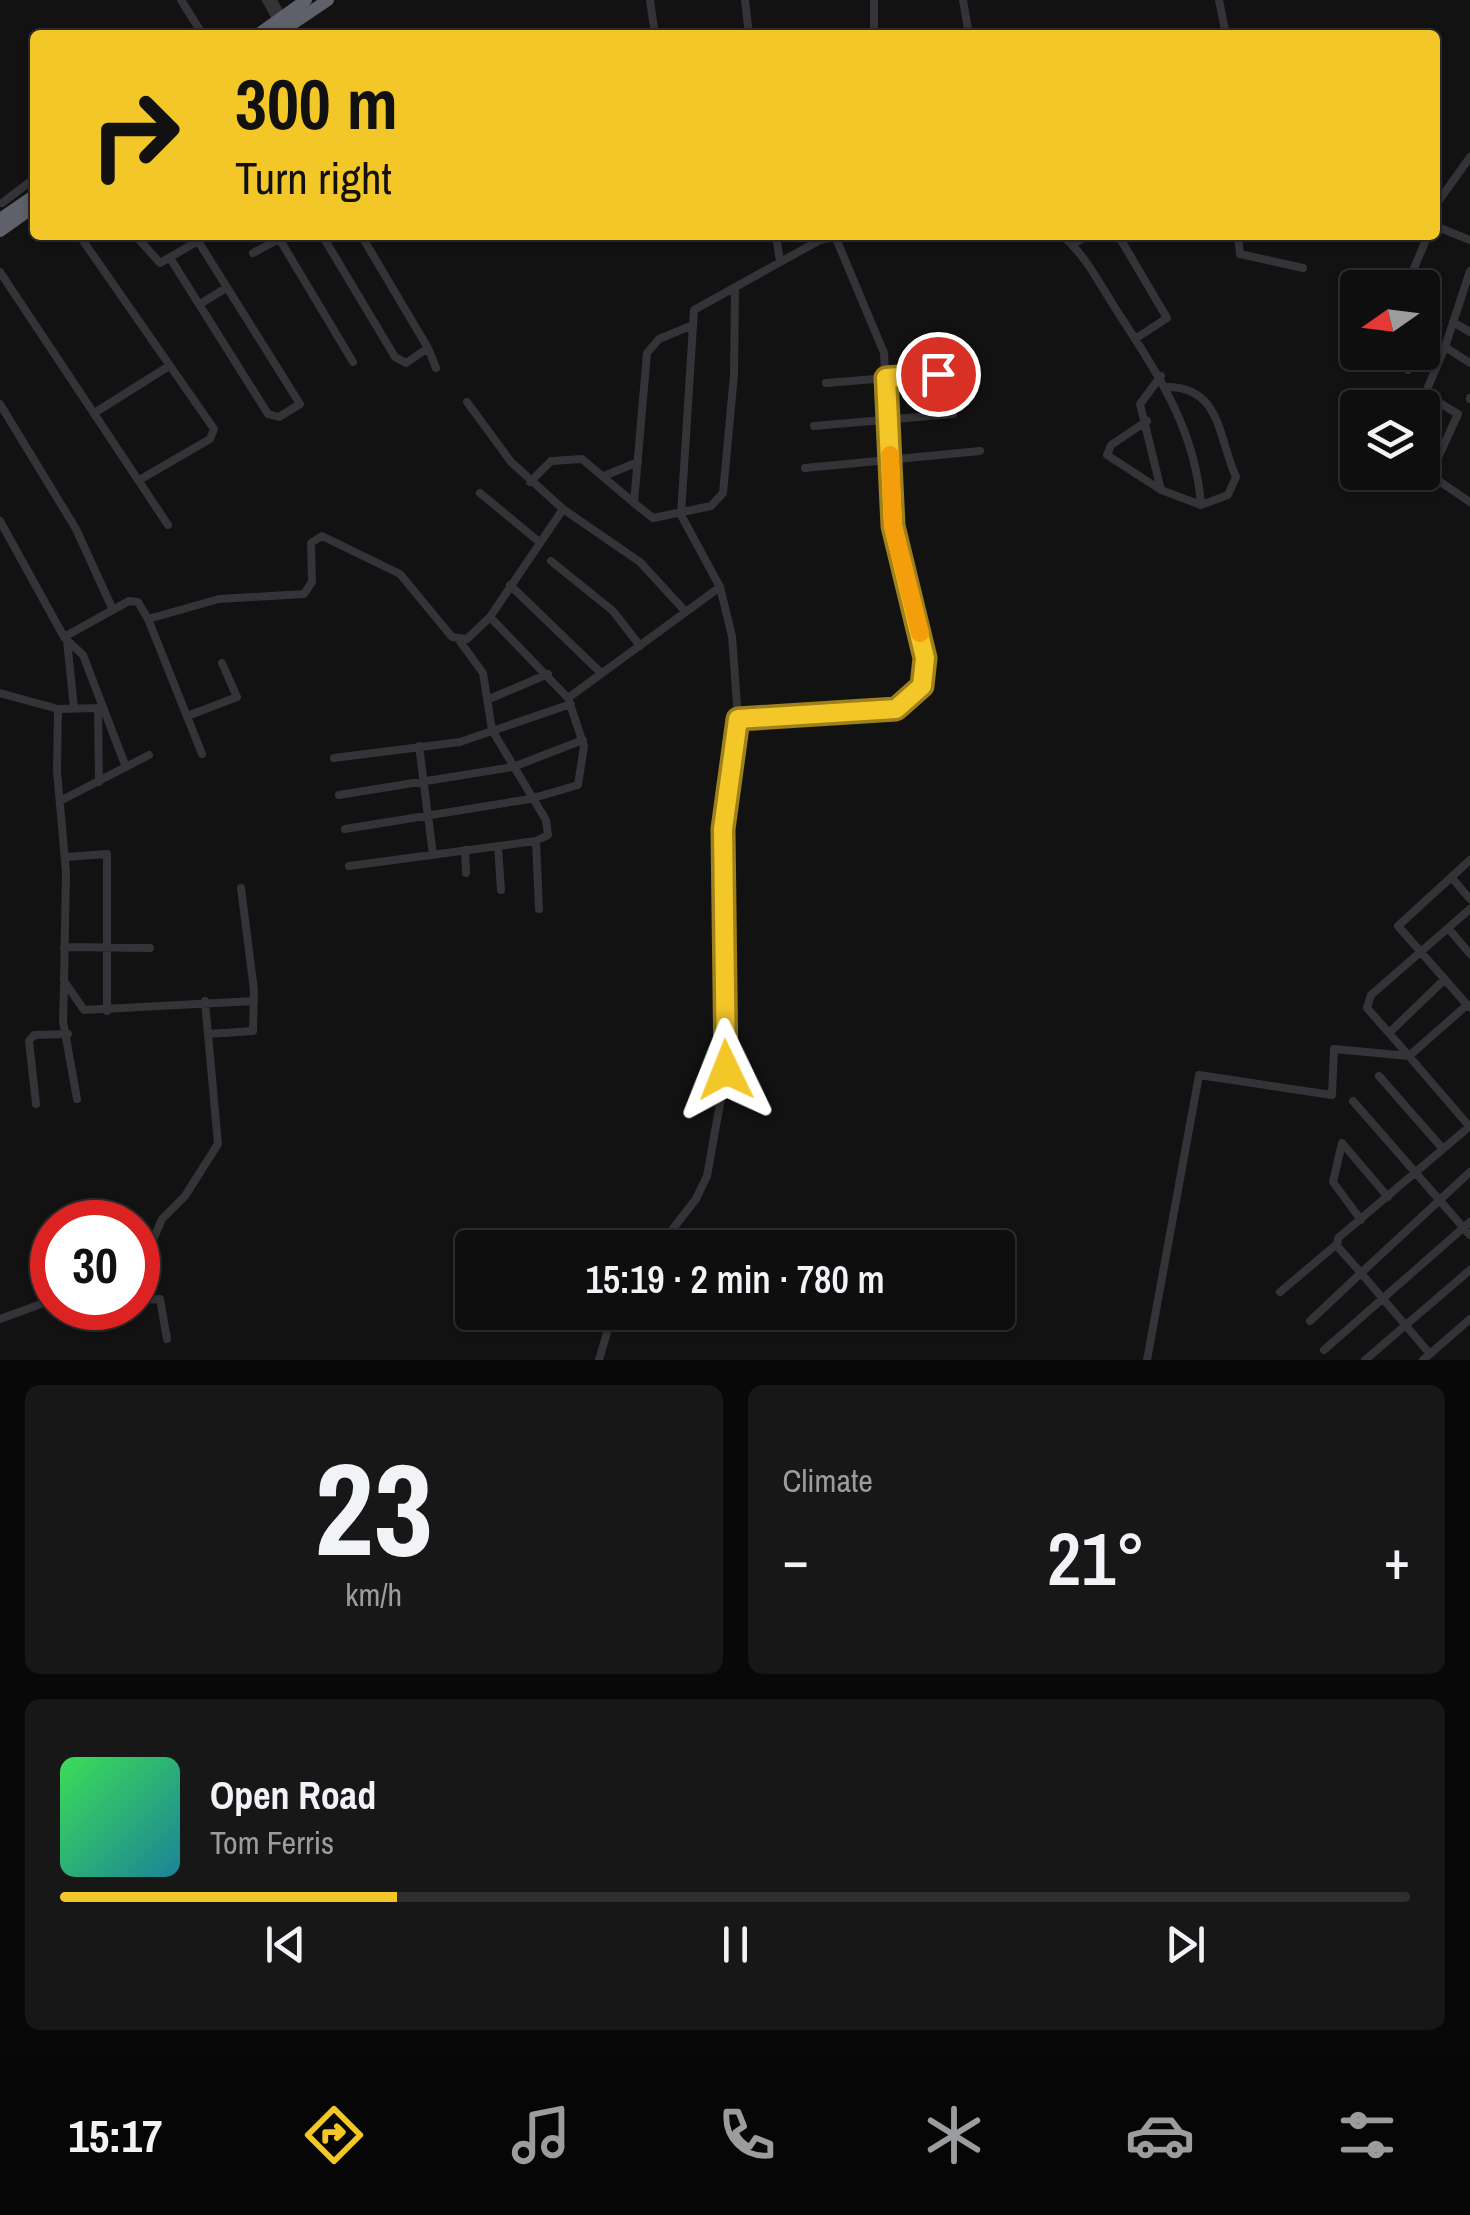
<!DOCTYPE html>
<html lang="en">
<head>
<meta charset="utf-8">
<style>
	body { margin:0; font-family:"Archivo Narrow",sans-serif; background:#171717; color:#f1f3f6; height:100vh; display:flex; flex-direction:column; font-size:38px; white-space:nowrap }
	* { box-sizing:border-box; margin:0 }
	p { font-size:32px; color:#9b9c9e }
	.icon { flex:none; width:55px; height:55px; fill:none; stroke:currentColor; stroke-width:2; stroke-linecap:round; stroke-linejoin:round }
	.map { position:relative; height:1360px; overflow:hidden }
	.drawer { display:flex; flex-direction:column; gap:25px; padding:25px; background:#080808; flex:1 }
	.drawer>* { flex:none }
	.banner { position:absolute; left:30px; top:30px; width:1410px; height:210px; border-radius:10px; box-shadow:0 2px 8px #0004,0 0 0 2px #2e2e2e; background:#f4c729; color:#111; overflow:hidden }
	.needle { width:65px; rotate:256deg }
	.buttons { position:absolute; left:1340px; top:270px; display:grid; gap:20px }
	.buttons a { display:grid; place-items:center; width:100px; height:100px; border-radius:10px; background:#0e0e0e; box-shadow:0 2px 8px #0004,0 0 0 2px #2e2e2e; font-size:50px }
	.speed { position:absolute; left:30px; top:1200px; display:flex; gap:20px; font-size:50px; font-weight:700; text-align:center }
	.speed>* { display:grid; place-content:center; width:130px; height:130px; border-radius:50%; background:#0e0e0e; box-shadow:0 2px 8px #0004,0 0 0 2px #2e2e2e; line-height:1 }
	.speed .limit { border:15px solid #d22; background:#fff; color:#111 }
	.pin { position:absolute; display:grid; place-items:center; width:85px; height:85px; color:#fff; margin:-42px; border:5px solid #fff; border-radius:50%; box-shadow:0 2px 10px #0007 }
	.me { position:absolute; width:110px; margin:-55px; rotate:358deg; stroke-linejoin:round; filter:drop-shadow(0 0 8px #0008) }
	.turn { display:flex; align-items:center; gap:35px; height:210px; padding:0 40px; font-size:45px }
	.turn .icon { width:130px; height:130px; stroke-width:2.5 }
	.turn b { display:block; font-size:70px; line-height:85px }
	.big { font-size:75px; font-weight:600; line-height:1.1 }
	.drawer .tile { flex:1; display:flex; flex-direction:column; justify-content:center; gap:15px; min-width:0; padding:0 35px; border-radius:15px; background:#171717 }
	.drawer .dial { align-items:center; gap:0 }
	.dial b { font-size:130px; line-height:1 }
	.song { display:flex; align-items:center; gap:30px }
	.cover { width:120px; height:120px; border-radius:15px; background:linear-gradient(135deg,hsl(130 70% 55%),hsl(190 70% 35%)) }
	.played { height:10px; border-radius:5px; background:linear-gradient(90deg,#f4c729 25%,#2e2e2e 25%) }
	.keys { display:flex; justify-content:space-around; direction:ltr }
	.heat { display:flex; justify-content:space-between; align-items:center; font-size:55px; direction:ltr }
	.drawer .tiles { flex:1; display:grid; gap:25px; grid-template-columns:1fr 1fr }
	.tile:last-child { grid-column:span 2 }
	.trip { position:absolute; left:455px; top:1230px; width:560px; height:100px; border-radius:10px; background:#0e0e0e; box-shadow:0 2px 8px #0004,0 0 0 2px #2e2e2e; font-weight:600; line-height:100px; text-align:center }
	.dock { display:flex; height:160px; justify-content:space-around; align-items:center; background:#060606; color:#9b9c9e }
	.dock .icon { width:70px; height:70px }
	.dock .active { color:#f4c729 }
	.dock b { font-size:45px; color:#f1f3f6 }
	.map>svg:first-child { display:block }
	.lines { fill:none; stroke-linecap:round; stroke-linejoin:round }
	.street { stroke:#333338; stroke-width:8 }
	.highway { stroke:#5f606a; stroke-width:12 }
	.route-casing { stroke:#9f811b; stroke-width:25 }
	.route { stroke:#f4c729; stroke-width:18 }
	.slow { stroke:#f59e0b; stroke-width:18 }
</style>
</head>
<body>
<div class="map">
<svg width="1470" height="1360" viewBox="0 0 1470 1360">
	<rect width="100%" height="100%" fill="#121213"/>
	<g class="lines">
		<!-- street -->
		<path class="street" d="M181,0l22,35
			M266,0l11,20
			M273,0l9,17
			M650,0l5,35
			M745,0l4,35
			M874,0v35
			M963,0l6,35
			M1219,0l7,35
			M2,203l33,-25
			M1435,206l35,-49
			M1435,226l35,14
			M79,235l135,194 -4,10 -69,40
			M135,235l25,28 38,-22 3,-6
			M277,235l76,127
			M322,235l73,122 11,6 22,-15 -67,-113
			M776,235l4,27
			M1062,235c22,19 35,44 50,68 42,66 83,122 89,202l-40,-15 -54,-35 4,-10 36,-24
			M1118,235l49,83 -32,21
			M1238,235l2,19 63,14
			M1073,244l15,-9
			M253,253l26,-14
			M170,258l98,156 11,3 21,-13 -102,-163
			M1470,271l-25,76 25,16
			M0,272l168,253
			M200,304l26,-16
			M1453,322l17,10
			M693,325l-34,14 -12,14 -13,150 19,15 58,-12 12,-13 11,-118 1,-87
			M1422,327l12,-35 -25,-12 19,-45
			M1445,347l-20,47 33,20 -28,61 40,27
			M428,348l8,20
			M1408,370l6,-18
			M1161,376l-21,28 21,86
			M826,383l111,-9
			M1167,387c54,0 51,50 69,90l-8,18 -27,10
			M1470,399v-1
			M0,404l76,125 37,81
			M96,412l73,-46
			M814,426l139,-12
			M805,468l175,-17
			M604,476l34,-14
			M530,482l21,-21 31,-2 52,44
			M480,493l58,48
			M563,509l77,53 45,49
			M0,521l64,116 65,-36 9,1 10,17 71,-20 85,-5 8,-12 -1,-39 11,-7 78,38 52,63 15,2 23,-22 73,-108 -52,-47 -44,-60
			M551,561l62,50 27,35
			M510,585l91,88
			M720,587l-39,-72 13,-205 126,-70 23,-5
			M490,617l78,81 152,-111 12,49 6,83 -15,110 3,241 -19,106 -11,23 -38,49
			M148,619l54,135
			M67,640l7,68
			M70,643l13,12 41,107
			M0,693l58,16 -1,62 9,101 -2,109 20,29 170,-9
			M487,700l61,-26
			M98,708l1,74
			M58,709l41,-1
			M190,715l47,-18 -15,-34
			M738,719l158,-10 26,-24 3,-27 -32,-133 -9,-172 -49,-117
			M419,746l14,109
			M334,758l126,-16 111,-38
			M339,795l174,-28 70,-27
			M60,801l89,-46
			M345,829l185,-30 48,-14 6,-39 -16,-48
			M536,841l3,68
			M498,846l3,44
			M465,850l1,23
			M65,857l42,-3v157
			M349,866l187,-25 12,-6 -2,-15 -54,-90 -9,-57 -24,-33
			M1451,877l19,22
			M1448,928l22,26
			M64,947l86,1
			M1445,979l-56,54 80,93
			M64,986l-1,35 14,78
			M205,1001l3,33
			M1469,1007l-71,-81 72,-66
			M1389,1033l-22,-25 4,-13 99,-86
			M1379,1076l64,73
			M1353,1101l117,134
			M36,1104l-7,-63 5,-6 34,-1
			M1342,1143l-9,39 28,38
			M1342,1143l46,54
			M138,1275l24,-56 23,-23 33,-52 -10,-110 45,-3 1,-41 -13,-102
			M138,1288l4,12 18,-1 7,40
			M1280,1292l57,-48
			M0,1319l41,-15
			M1310,1321l51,-48 -24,-27 1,-8 132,-112
			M1324,1350l146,-128
			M1430,1354l-69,-81 109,-101
			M599,1360l14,-48
			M1147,1360l52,-285 133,20 2,-46 75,7 58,-51
			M1365,1360l105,-90
			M1423,1360l47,-41"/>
		<!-- highway -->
		<path class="highway" d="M257,35l49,-35
			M276,35l52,-35
			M0,219l35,-24
			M0,231l35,-25"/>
	</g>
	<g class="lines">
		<defs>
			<path id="route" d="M726,1070l-3,-241 15,-110 158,-10 26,-23 3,-28 -32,-132 -7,-148 52,-4"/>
		</defs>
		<!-- route casing -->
		<use href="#route" class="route-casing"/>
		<!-- route -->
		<use href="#route" class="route"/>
		<!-- slow -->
		<path class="slow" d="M890,455l3,71 27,107"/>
	</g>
</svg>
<div class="buttons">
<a><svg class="needle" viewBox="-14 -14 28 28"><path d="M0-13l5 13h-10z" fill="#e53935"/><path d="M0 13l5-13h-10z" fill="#9b9c9e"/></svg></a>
<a><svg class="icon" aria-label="layers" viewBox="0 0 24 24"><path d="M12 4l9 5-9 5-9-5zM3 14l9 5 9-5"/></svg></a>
</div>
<div class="speed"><div class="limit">30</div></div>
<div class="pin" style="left:938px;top:374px;background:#d93025"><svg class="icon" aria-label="arrive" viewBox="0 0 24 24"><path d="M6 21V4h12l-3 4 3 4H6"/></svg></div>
<svg class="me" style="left:726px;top:1070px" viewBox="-20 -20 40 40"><path d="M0-17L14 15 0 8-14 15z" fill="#f4c729" stroke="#fff" stroke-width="4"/></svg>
<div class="trip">15:19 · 2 min · 780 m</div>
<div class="banner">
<div class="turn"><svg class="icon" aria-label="right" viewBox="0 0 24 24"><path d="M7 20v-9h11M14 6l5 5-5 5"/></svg><div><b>300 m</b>Turn right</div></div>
</div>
</div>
<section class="drawer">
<div class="tiles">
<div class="tile dial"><b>23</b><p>km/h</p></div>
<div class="tile"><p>Climate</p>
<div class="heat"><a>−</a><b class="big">21°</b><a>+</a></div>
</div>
<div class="tile">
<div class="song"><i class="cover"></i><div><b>Open Road</b><p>Tom Ferris</p></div></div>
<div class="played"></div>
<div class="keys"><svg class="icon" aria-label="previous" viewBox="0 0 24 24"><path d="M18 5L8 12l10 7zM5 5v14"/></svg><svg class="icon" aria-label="pause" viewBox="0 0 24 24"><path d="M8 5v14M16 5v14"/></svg><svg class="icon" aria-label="next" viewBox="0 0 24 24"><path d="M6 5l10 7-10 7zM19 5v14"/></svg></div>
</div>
</div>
</section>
<nav class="dock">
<b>15:17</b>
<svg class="icon active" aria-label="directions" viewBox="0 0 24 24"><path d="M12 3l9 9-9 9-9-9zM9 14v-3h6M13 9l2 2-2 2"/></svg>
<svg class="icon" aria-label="music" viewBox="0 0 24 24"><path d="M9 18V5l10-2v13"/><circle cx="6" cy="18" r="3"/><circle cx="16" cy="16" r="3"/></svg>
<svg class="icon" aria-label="phone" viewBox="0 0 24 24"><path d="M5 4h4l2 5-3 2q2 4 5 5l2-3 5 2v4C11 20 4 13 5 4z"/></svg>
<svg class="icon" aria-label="climate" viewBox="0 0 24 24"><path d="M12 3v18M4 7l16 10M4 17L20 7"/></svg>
<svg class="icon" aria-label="car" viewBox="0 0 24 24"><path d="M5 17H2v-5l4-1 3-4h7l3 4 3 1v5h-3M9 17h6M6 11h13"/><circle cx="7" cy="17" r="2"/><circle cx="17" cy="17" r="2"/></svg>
<svg class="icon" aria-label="filters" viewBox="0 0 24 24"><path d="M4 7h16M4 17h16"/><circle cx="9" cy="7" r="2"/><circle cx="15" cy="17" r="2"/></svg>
</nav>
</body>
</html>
